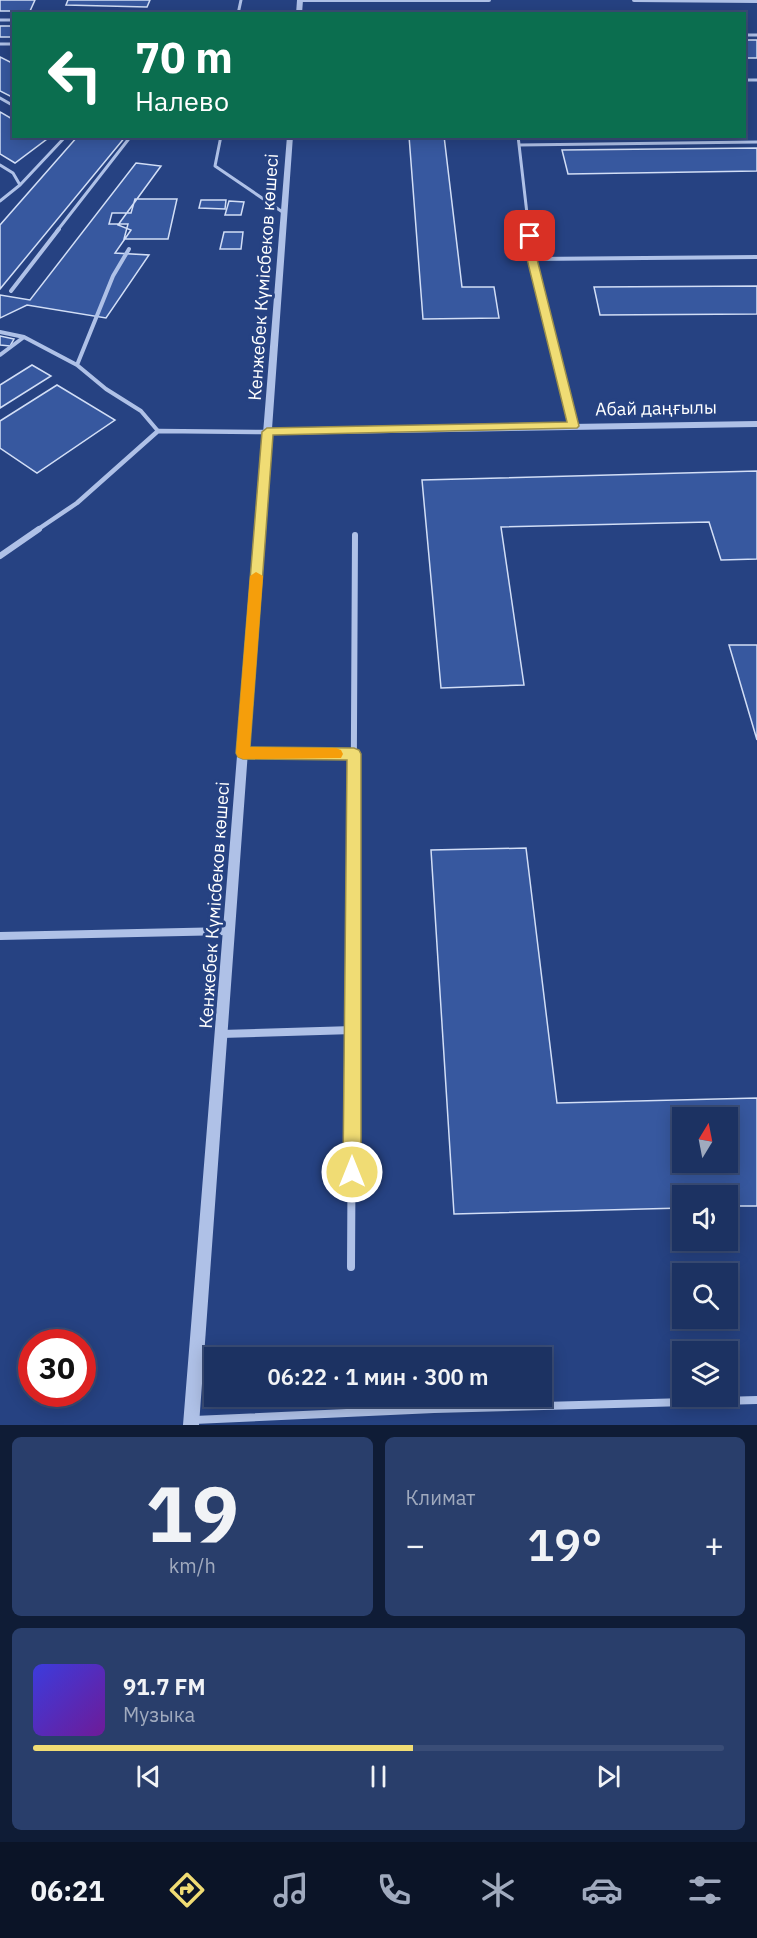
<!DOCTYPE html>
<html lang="ru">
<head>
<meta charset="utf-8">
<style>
	body { margin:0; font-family:"IBM Plex Sans",sans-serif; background:#293e6b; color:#f1f3f6; height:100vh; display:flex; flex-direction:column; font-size:22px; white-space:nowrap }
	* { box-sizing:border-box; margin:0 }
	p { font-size:20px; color:#a0aabe }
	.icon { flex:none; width:33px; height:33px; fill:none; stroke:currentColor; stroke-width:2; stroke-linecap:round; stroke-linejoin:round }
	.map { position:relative; height:1425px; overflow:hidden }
	.sheet { display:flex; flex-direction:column; gap:12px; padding:12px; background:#0f1c36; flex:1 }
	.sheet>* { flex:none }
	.hud { position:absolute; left:12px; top:12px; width:734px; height:126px; border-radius:0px; box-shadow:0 3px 15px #0003,0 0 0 2px #3a4d77; background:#0b6e4f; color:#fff; overflow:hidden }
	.needle { width:39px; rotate:10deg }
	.buttons { position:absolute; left:672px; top:1107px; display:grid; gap:12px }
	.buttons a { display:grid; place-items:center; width:66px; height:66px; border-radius:0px; background:#1c3262; box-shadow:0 3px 15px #0003,0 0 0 2px #3a4d77; font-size:30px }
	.speed { position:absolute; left:18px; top:1329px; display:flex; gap:12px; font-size:30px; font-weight:700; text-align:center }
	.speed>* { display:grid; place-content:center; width:78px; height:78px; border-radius:50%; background:#1c3262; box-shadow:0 3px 15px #0003,0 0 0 2px #3a4d77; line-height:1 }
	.speed .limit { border:9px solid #d22; background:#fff; color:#111 }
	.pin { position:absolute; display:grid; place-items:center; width:51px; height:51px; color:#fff; margin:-26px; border-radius:12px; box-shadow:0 3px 9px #0006 }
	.me { position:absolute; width:66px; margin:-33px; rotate:0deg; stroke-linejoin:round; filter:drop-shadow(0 0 4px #0008) }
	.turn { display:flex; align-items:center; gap:21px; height:126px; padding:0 24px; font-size:27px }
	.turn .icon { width:78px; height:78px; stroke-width:2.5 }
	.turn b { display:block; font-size:42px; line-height:51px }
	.big { font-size:45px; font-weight:600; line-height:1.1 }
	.sheet .card { flex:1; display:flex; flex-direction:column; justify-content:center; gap:9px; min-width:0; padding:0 21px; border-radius:9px; background:#293e6b }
	.sheet .dial { align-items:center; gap:0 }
	.dial b { font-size:78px; line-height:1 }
	.song { display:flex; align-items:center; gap:18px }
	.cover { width:72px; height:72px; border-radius:9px; background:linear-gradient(135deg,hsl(240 70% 55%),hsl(280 70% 35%)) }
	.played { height:6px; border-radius:3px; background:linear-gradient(90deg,#f0dc74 55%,#3a4d77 55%) }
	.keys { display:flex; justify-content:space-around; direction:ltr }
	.heat { display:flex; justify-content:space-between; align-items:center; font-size:33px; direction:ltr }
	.sheet .tiles { flex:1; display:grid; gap:12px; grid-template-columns:1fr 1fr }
	.card:last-child { grid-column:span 2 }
	.trip { position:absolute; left:204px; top:1347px; width:348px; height:60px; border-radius:0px; background:#1c3262; box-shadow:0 3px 15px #0003,0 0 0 2px #3a4d77; font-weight:600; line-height:60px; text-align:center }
	.menu { display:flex; height:96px; justify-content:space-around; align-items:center; background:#0b1427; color:#a0aabe }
	.menu .icon { width:42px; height:42px }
	.menu .active { color:#f0dc74 }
	.menu b { font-size:27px; color:#f1f3f6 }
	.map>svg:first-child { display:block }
	.building { fill:#37589f; stroke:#d2def6; stroke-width:1.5; fill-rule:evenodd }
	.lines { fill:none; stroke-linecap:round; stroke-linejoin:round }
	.service-far1 { stroke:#afc1e7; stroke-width:3 }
	.service { stroke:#afc1e7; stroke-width:4 }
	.minor-far3 { stroke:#afc1e7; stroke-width:4 }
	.minor-far2 { stroke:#afc1e7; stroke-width:4.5 }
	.minor-far1 { stroke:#afc1e7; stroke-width:6 }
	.minor { stroke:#afc1e7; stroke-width:8 }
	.tertiary { fill:#afc1e7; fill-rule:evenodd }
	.route { fill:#f0dc74; stroke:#9c8f4b; stroke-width:1.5 }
	.slow { fill:#f59e0b }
	.labels { text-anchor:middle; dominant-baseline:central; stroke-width:6; stroke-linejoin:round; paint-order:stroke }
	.street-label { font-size:18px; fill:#fff; stroke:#264282 }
</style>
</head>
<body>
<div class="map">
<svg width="757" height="1425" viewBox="0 0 757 1425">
	<rect width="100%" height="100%" fill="#264282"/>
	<!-- building -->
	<path class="building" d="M0,0h35l-5,11h-30z
		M68,0h82l-3,7 -81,-2z
		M0,26h14v11h-14z
		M744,40h13v18h-13z
		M0,57l14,7v34l-14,-7z
		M0,112l14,8v16h28l5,3 -32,24 -15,-9z
		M78,136h48l-126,153v-64z
		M409,136h35l18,151h32l5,31 -76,1z
		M757,148v23l-189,3 -6,-24z
		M136,163l25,3 -43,59 13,5 -16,23 34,2 -43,63 -79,-13 -27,13v-23l30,5z
		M135,199h42l-9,40h-44l4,-15h-19l3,-11h19z
		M201,200h25l-1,9 -26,-1z
		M229,201l15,1 -3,13h-16z
		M224,232h19l-2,17h-21z
		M757,286v28l-157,1 -6,-28z
		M0,336l14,3 -4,7 -10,-1z
		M32,365l19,11 -51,32v-23z
		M57,385l58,35 -78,53 -37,-25v-27z
		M757,471v88l-36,1 -12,-38 -208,5 23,158 -83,3 -19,-208z
		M729,645h28v95z
		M526,848l31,255 200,-5v108h-29v-10h-46v12l-228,6 -23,-364zM682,1118h46v44h-46z"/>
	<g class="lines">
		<!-- service-far1 -->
		<path class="service-far1" d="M238,14l3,-14
			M0,20h14
			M744,35h13
			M0,44h14
			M744,80h13
			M0,98l14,8
			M221,136l-6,30 69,47
			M518,136l11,95
			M519,145l238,-3
			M0,165l13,8 7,12
			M0,201l20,-16 46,-49
			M57,231l74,-95"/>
		<!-- service -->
		<path class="service" d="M529,229l3,30 41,167
			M532,259l225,-2
			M11,291l48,-62
			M0,332l24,5 53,28 29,24 35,22 17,20
			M0,355l24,-18
			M77,365l36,-89 16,-27"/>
		<!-- minor-far3 -->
		<path class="minor-far3" d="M300,0h189
			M634,0l123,1"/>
		<!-- minor-far2 -->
		<path class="minor-far2" d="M37,530l40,-27 81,-72 109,1"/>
		<!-- minor-far1 -->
		<path class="minor-far1" d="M0,556l39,-27
			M243,753l111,1
			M353,920l2,-385"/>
		<!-- minor -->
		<path class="minor" d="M0,936l229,-5
			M221,1034l132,-4
			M351,1267l2,-349
			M194,1420l240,-11 323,-9"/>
		<!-- tertiary -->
		<path class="tertiary" d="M297,0h6l-1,14h-6z
			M287,136h6l-21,293 485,-8v6l-486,8 -72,990h-16z"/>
	</g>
	<!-- route -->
	<path class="route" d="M530,233l4,3 3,23 42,167 -2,2 -304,7 -23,312 104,1 5,2 2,4v418l-3,7 -6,2 -7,-2 -2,-7 4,-412 -104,-1 -5,-2 -2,-4 26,-321 5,-4 300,-6 -40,-163 -2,-23z"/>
	<!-- slow -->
	<path class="slow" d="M256,572l7,4 -13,171 86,1 5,2 2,4 -2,4 -98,1 -5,-2 -2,-4 14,-177z"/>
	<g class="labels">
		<!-- street labels -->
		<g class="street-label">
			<text transform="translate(263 277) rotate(-86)">Кенжебек Күмісбеков көшесі</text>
			<text transform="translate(656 408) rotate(-1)">Абай даңғылы</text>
			<text transform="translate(214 905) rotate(-86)">Кенжебек Күмісбеков көшесі</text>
		</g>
	</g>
</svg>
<div class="buttons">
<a><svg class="needle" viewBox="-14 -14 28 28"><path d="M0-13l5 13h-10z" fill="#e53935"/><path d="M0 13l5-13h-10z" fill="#a0aabe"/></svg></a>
<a><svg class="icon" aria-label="sound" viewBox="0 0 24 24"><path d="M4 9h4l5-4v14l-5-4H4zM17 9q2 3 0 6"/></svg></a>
<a><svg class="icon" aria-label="search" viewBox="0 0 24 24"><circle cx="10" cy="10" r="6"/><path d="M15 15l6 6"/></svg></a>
<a><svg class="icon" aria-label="layers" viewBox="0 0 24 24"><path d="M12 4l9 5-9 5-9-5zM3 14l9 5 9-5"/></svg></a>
</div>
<div class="speed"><div class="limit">30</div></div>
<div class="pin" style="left:530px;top:236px;background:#d93025"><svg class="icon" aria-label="arrive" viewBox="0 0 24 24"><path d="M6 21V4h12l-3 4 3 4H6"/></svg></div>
<svg class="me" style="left:352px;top:1172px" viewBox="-20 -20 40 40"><circle r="17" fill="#f0dc74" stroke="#fff" stroke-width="3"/><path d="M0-11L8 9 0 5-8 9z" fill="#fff"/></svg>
<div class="trip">06:22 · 1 мин · 300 m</div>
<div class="hud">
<div class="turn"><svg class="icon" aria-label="left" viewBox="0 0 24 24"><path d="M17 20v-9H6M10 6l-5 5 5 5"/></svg><div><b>70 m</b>Налево</div></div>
</div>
</div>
<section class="sheet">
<div class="tiles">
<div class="card dial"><b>19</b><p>km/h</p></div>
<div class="card"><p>Климат</p>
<div class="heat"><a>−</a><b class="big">19°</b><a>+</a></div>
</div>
<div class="card">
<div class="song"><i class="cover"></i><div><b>91.7 FM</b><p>Музыка</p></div></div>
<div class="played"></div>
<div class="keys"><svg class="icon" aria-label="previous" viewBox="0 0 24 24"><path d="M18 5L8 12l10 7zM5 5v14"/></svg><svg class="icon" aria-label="pause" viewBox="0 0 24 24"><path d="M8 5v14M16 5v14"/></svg><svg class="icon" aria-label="next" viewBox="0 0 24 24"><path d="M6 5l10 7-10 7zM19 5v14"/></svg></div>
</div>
</div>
</section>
<nav class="menu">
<b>06:21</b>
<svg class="icon active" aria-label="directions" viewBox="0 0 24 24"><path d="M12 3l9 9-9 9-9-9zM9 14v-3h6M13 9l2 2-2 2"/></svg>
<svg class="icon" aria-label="music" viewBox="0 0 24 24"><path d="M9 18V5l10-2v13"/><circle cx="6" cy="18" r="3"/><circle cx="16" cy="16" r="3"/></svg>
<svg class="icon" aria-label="phone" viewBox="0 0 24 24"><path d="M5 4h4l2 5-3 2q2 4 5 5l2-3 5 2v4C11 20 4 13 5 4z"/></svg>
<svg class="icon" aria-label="climate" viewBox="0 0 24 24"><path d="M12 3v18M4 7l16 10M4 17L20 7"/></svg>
<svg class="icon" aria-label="car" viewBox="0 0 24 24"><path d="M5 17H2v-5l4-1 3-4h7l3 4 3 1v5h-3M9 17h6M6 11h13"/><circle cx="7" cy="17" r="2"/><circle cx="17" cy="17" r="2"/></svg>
<svg class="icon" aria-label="filters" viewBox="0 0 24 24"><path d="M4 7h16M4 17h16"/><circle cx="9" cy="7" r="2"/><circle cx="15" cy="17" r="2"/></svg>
</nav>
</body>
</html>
